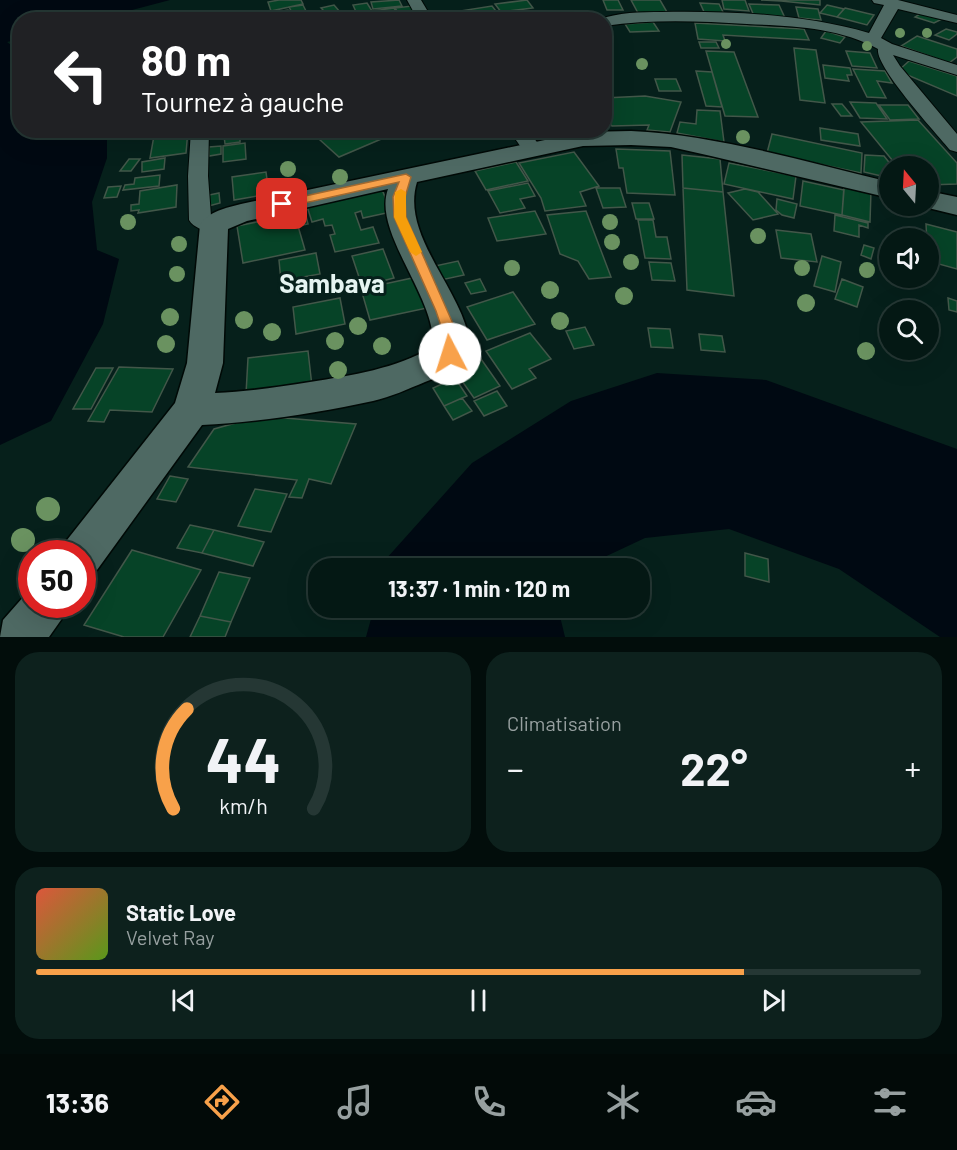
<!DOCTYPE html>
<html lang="fr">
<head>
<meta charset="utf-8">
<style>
	body { margin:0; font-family:Barlow,sans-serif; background:#0d211d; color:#f1f3f6; height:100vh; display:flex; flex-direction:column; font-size:22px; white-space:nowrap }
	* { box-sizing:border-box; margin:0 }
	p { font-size:20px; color:#97a0a0 }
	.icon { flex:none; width:33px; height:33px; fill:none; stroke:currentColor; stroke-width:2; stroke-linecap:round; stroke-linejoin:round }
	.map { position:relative; height:637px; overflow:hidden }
	.drawer { display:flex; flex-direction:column; gap:15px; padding:15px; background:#020d0b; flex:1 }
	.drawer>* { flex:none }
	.top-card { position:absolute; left:12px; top:12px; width:600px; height:126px; border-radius:24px; box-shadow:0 6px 24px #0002,0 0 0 2px #253734; background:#202124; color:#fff; overflow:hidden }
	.needle { width:39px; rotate:342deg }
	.controls { position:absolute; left:879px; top:156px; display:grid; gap:12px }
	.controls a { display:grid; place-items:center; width:60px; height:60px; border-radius:50%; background:#041814; box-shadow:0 6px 24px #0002,0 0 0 2px #253734; font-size:30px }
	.speed { position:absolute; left:18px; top:540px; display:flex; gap:12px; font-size:30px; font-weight:700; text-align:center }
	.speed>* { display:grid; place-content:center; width:78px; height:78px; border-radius:50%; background:#041814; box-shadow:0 6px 24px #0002,0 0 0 2px #253734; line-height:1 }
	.speed .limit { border:9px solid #d22; background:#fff; color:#111 }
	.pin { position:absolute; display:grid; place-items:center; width:51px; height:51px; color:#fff; margin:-26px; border-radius:12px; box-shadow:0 3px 9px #0006 }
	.me { position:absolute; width:66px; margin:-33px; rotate:355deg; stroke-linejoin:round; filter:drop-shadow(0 0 4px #0008) }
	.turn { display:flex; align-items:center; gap:21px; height:126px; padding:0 30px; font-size:27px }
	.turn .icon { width:78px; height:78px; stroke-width:2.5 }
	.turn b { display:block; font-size:42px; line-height:51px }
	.big { font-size:45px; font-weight:700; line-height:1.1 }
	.drawer .card { flex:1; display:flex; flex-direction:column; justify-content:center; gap:9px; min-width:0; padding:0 21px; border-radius:24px; background:#0d211d }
	.drawer .dial { align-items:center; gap:0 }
	.dial svg { height:156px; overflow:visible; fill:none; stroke:#253734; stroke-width:7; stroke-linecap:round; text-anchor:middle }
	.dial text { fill:#f1f3f6; stroke:none }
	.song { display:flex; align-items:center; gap:18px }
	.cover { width:72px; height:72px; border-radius:9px; background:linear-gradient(135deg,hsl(10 70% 55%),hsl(90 70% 35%)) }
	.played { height:6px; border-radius:3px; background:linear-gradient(90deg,#f8a14a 80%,#253734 80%) }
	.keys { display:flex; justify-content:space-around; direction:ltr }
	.heat { display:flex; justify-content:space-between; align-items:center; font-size:33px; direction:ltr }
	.drawer .tiles { flex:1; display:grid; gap:15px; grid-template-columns:1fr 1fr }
	.card:last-child { grid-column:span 2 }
	.trip { position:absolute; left:308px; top:558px; width:342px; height:60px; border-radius:24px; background:#041814; box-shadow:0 6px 24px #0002,0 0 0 2px #253734; font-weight:700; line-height:60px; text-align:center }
	.dock { display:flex; height:96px; justify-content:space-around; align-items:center; background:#020a08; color:#97a0a0 }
	.dock .icon { width:42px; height:42px }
	.dock .active { color:#f8a14a }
	.dock b { font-size:27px; color:#f1f3f6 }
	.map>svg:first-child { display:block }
	.water { fill:#000912 }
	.building { fill:#064327; stroke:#425749; stroke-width:1.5 }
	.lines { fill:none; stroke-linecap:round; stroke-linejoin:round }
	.street-casing { stroke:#000906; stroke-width:2 }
	.secondary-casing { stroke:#000906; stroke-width:3 }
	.street { fill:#4e6963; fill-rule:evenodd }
	.secondary { fill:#4e6963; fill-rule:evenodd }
	.tree { fill:#6a9260 }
	.route { fill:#f8a14a; stroke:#a16930; stroke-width:1.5 }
	.slow { fill:#f59e0b }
	.labels { text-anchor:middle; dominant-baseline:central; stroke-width:6; stroke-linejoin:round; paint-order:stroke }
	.district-label { font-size:26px; font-weight:bold; fill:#e5f4f1; stroke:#06201b }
</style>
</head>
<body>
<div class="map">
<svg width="957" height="637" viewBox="0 0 957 637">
	<rect width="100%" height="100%" fill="#06201b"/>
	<!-- water -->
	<path class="water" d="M0,0h170l-72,19 -78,1 -1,19 -12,3 12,9 1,79 87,1v27l-15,44 5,48 22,9 -16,65 -52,97 -51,24z
		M657,373l109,7 191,69v188h-17l-101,-68 -110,-40 -84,9 -64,30h-197l2,-9 86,-96 99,-62z
		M374,608h184l7,29h-199z"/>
	<!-- building -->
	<path class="building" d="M279,0h22l2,4 -32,7 -3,-9z
		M399,0l3,6 -29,3 -2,-7z
		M527,0l6,8 -32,4 -6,-8z
		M603,0h15l5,10h-16z
		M631,0h29l7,12 -29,1z
		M722,0h23l4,11 -25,-2z
		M761,0h59v5l-39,-4z
		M367,3l5,8 -15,3 -4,-9z
		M700,3l19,1 5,10h-19z
		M749,4l30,1 6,13 -31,-2z
		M303,5l3,6 -13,3 -4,-7z
		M334,5l6,7 -13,2 -6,-6z
		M827,5l17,4 -7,8 -17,-4z
		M412,6l6,9 -17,2 -6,-9z
		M492,6l11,14h-58l-4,-6z
		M796,7l22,2 3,11 -22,-2z
		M394,8l5,10 -23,2 -4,-9z
		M845,8l29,7 -7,10 -30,-8z
		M288,10l2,5 -20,3 -1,-5z
		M522,11l5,6 -18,3 -5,-7z
		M567,11l9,8 -18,1 -7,-7z
		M549,12l7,7 -24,1 -4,-5z
		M923,12l19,7 -8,4 -19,-6z
		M266,13l1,6 12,-2v3h-29v-5z
		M344,13l3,7h-20l-2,-4z
		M653,22l6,9 -29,1 -5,-8z
		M695,23l109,6 5,11 -86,-5 2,6 -27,-2z
		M946,29l11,3v2l-8,6 -14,-5z
		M826,31l19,6 -5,6 -19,-5z
		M917,36l40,13v8l-8,6 -48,-17z
		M699,42h17l3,6h-18z
		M794,48l22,2 9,53 -25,-3z
		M706,51l28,1 24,65 -33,-1z
		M846,51l24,2 7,15 -25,-2z
		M909,61l48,15v20l-59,-25z
		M823,65l27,3 2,7h-5l2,6 -24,-3z
		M853,69l32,2 7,12 -15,-2 9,17 -19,-1z
		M696,71l16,1 10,35 -16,-1z
		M655,79h21l5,12h-22z
		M645,96l36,6 -11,30 -23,-2 2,-5 -37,1 -3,-4 -5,1v-25z
		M850,102l26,1 11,16 -27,-1z
		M832,104h10l10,12h-11z
		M879,105h29l11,14 -29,1z
		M697,110l23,1 4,31 -47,-9 3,-11 16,2z
		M918,120l39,43v21l-29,1v-19h-31l-36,-44z
		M820,128l38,6 2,12 -39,-6z
		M155,130h33l-2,23 -36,5z
		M309,130h68l9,7 -47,20z
		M535,130h40l-35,8z
		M240,134v8l-15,2 -1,-8z
		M772,134l90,19 -1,20 -94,-20z
		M245,143l1,16 -23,3v-16z
		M221,146v8l-12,2v-9z
		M616,149l54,2 5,44 -48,-2 -4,-25h-4z
		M574,152l25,34 -19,6 6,14 -41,5 -4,-13 -22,-35z
		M682,155l38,4 3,33 -40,-4z
		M865,155l19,1 8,10h-2v12l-26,-6z
		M165,158l-1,11 -22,3v-10z
		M129,159h11l-9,12h-11z
		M516,162l12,19 -42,9 -11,-19z
		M729,163l67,13 -3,23 -69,-15z
		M266,172l3,22 -35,6 -2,-23z
		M160,175l-1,11 -36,4 2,-5 9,-1 1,-6z
		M803,181l41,9 -2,25 -42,-9z
		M528,183l7,13 -15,3 5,9 -25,5 -12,-22z
		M177,185l-1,22 -38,6 1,-3 -8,1v-6l8,-1 1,-13z
		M121,186l-4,11 -13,1 4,-11z
		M844,186l27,5 -1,31 -28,-7z
		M381,187l10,25 -28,6 -2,-7 -6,2 6,17 12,-3 6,16 -44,9 -5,-17 5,-1 -3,-9 -7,1 -2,-7 -11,3 -6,-19z
		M596,188h24l6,19 -23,1z
		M683,188l40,4 11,104 -47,-6z
		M745,189l13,3 20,22 -25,6 -25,-27z
		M219,193l1,10 -15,4 -1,-11z
		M777,199l20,5 -3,14 -12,-3 -6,-5z
		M632,203h17l5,16h-18z
		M535,211l11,23 -49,7 -9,-23z
		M586,211l25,66 -22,2 -11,-18 -18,-7 -13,-39z
		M296,214v4l10,-2 2,8 -10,2 7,24 -62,13 -6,-37z
		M835,215l33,8v5l-9,-3v12l-25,-6z
		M638,220h15l3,17h11l4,22 -26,-1z
		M926,224l31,8v37l-29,-8z
		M776,230l35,4 6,28 -36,-4z
		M864,245l10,3 -3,11 -10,-4z
		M383,249l11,29 -32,8 -10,-30z
		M316,253l4,21 -39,7 -2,-21z
		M822,256l19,6 -6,30 -21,-6z
		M458,261l6,14 -23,5 -6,-14z
		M649,262l22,1 4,18 -23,-1z
		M417,277l10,31 -57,12 -9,-31z
		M480,279l6,12 -15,3 -6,-11z
		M842,279l21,8 -6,20 -22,-8z
		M513,292l22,32 -48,16 -20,-33z
		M340,298l5,26 -49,10 -3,-27z
		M948,298l9,3v11l-8,-2z
		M585,327l9,18 -20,4 -8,-18z
		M648,328l22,1 3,19 -22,-1z
		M530,333l21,26 -22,10 7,9 -24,11 -26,-38z
		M699,334l23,2 3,16 -24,-2z
		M308,351l4,35 -66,8 2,-36z
		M481,359l19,27 -26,12 -19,-27z
		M119,367l54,2 -21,43 -42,-2 -6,12 -16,-1z
		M96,368h17l-22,41h-18z
		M455,378l12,18 -23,10 -11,-18z
		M497,391l10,15 -23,10 -10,-15z
		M462,398l10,13 -19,9 -9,-14z
		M261,416l95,8 -25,60 -22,-5 -7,19 -13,-1 8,-17 -109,-13 26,-38z
		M170,476l18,3 -12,23 -19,-3z
		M255,489l32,5 -16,38 -33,-6z
		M190,525l24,5 -12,23 -25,-5z
		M214,530l50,12 -11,24 -51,-13z
		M132,550l69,20 -38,67h-39l-40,-12z
		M745,553l23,6 1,23 -24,-6z
		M219,572l31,6 -19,44 -31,-6z
		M200,616l31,6 -6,15h-35z"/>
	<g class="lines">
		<defs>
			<path id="street" d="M407,0h14l12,20h-15z
				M872,0h26l59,15v8l-59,-14 -17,29 11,6 65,21v10l-64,-20 7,11 57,68v18l-7,-2c-14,-17 -75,-83 -72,-101 -39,-22 -87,-23 -131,-25 -48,-3 -95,-5 -143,2v-6h-6c20,-8 43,-8 64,-8 69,-1 141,2 207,21l15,-28 -10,-2z
				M191,130h18l-1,46 3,40 11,4 3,5 -3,5c-11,3 -27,0 -33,-10l-1,-44z
				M509,130h19l14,19 -3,4h-14z"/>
			<path id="secondary" d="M631,131c87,4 174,31 259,51v16l-179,-42 -40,-9 -40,-2 -48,1 -166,36c-16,51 40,103 51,152 1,9 0,24 -7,30 -9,9 -24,13 -36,18 -17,7 -34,15 -52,19 -55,12 -114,21 -171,24l-105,145 -15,6v-22h-21l6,-14 108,-137 12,-40 13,-138c9,-14 26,-17 41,-21l342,-72zM388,189c-16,43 49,109 45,158 -38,22 -80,28 -123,35 -32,5 -63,10 -95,11l8,-30 5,-134 19,-8z
				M928,191l29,6v18l-37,-9h8z
				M32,587v17h36l-7,16 -12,17h-49l3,-17z"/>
		</defs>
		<!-- street casing -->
		<use href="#street" class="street-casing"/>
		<!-- secondary casing -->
		<use href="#secondary" class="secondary-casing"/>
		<!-- street -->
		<use href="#street" class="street"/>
		<!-- secondary -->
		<use href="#secondary" class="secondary"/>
	</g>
	<!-- trees -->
	<g class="tree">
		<circle cx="900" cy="33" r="5"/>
		<circle cx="927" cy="33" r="5"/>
		<circle cx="726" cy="44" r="5"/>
		<circle cx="867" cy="46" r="5"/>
		<circle cx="642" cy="64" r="6"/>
		<circle cx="743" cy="137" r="7"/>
		<circle cx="288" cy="169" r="8"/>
		<circle cx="340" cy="177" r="8"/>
		<circle cx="128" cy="222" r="8"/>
		<circle cx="610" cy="222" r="8"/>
		<circle cx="758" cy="236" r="8"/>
		<circle cx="612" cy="242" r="8"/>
		<circle cx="179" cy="244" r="8"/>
		<circle cx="631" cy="262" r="8"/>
		<circle cx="512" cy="268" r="8"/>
		<circle cx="802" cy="268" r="8"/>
		<circle cx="867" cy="270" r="8"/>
		<circle cx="177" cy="274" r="8"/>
		<circle cx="550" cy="290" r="9"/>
		<circle cx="624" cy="296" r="9"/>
		<circle cx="806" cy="303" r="9"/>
		<circle cx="170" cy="317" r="9"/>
		<circle cx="244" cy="320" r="9"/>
		<circle cx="560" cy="321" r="9"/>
		<circle cx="358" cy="326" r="9"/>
		<circle cx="272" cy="332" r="9"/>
		<circle cx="335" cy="341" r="9"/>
		<circle cx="166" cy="344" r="9"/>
		<circle cx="382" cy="346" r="9"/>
		<circle cx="866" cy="351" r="9"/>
		<circle cx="338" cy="370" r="9"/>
		<circle cx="48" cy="509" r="12"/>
		<circle cx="23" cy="540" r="12"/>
	</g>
	<!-- route -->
	<path class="route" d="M406,174l5,3 -6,20 1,20 52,118 -3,23h-10l-2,-4 1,-19 -8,-24 -42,-94 -1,-20 6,-15 -117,26 -6,-4 6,-3z"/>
	<!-- slow -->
	<path class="slow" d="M401,189l5,3v25l16,35 -6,4 -6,-4 -16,-35 1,-25z"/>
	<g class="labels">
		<!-- district labels -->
		<g class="district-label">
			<text x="332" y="282">Sambava</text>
		</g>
	</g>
</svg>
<div class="controls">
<a><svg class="needle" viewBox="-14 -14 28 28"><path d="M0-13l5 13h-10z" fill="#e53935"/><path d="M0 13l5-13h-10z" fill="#97a0a0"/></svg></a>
<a><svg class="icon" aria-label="sound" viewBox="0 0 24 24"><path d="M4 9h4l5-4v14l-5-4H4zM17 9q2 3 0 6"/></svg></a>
<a><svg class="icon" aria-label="search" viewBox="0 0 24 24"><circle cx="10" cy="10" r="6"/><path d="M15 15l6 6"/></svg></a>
</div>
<div class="speed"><div class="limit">50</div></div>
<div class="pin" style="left:282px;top:204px;background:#d93025"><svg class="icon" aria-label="arrive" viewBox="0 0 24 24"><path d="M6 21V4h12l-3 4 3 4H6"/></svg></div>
<svg class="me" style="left:450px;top:354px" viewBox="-20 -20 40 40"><circle r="19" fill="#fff"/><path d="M0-13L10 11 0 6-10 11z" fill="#f8a14a"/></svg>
<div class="trip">13:37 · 1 min · 120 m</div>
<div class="top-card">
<div class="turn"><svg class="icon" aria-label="left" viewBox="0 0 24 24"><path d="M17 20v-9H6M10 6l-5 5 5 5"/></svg><div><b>80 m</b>Tournez à gauche</div></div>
</div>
</div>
<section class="drawer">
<div class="tiles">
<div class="card dial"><svg viewBox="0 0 100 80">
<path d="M14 69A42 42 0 1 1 86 69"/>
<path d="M14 69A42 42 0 0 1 21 18" stroke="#f8a14a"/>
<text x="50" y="56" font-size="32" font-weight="700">44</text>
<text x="50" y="72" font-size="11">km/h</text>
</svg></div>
<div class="card"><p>Climatisation</p>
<div class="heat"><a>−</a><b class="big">22°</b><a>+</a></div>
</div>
<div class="card">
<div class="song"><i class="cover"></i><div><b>Static Love</b><p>Velvet Ray</p></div></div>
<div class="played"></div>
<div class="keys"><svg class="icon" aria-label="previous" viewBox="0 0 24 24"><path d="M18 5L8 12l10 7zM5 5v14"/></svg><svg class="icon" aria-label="pause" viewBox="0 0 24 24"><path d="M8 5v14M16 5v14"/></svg><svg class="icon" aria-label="next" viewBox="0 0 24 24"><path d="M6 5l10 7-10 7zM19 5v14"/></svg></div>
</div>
</div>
</section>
<nav class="dock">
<b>13:36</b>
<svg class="icon active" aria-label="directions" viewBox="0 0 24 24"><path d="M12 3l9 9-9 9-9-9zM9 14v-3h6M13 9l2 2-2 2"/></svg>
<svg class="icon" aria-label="music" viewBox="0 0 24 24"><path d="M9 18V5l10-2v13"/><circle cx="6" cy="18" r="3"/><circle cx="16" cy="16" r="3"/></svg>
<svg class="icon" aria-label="phone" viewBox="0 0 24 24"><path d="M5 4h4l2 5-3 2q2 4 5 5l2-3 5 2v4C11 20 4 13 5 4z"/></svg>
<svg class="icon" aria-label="climate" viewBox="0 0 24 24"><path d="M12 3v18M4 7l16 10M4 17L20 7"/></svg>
<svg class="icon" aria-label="car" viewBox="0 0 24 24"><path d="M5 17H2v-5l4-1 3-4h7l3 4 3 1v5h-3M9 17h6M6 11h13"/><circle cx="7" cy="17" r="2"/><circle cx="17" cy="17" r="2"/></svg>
<svg class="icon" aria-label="filters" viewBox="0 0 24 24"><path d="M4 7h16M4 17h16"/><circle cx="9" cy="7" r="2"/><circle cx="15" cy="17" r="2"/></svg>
</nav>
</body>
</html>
